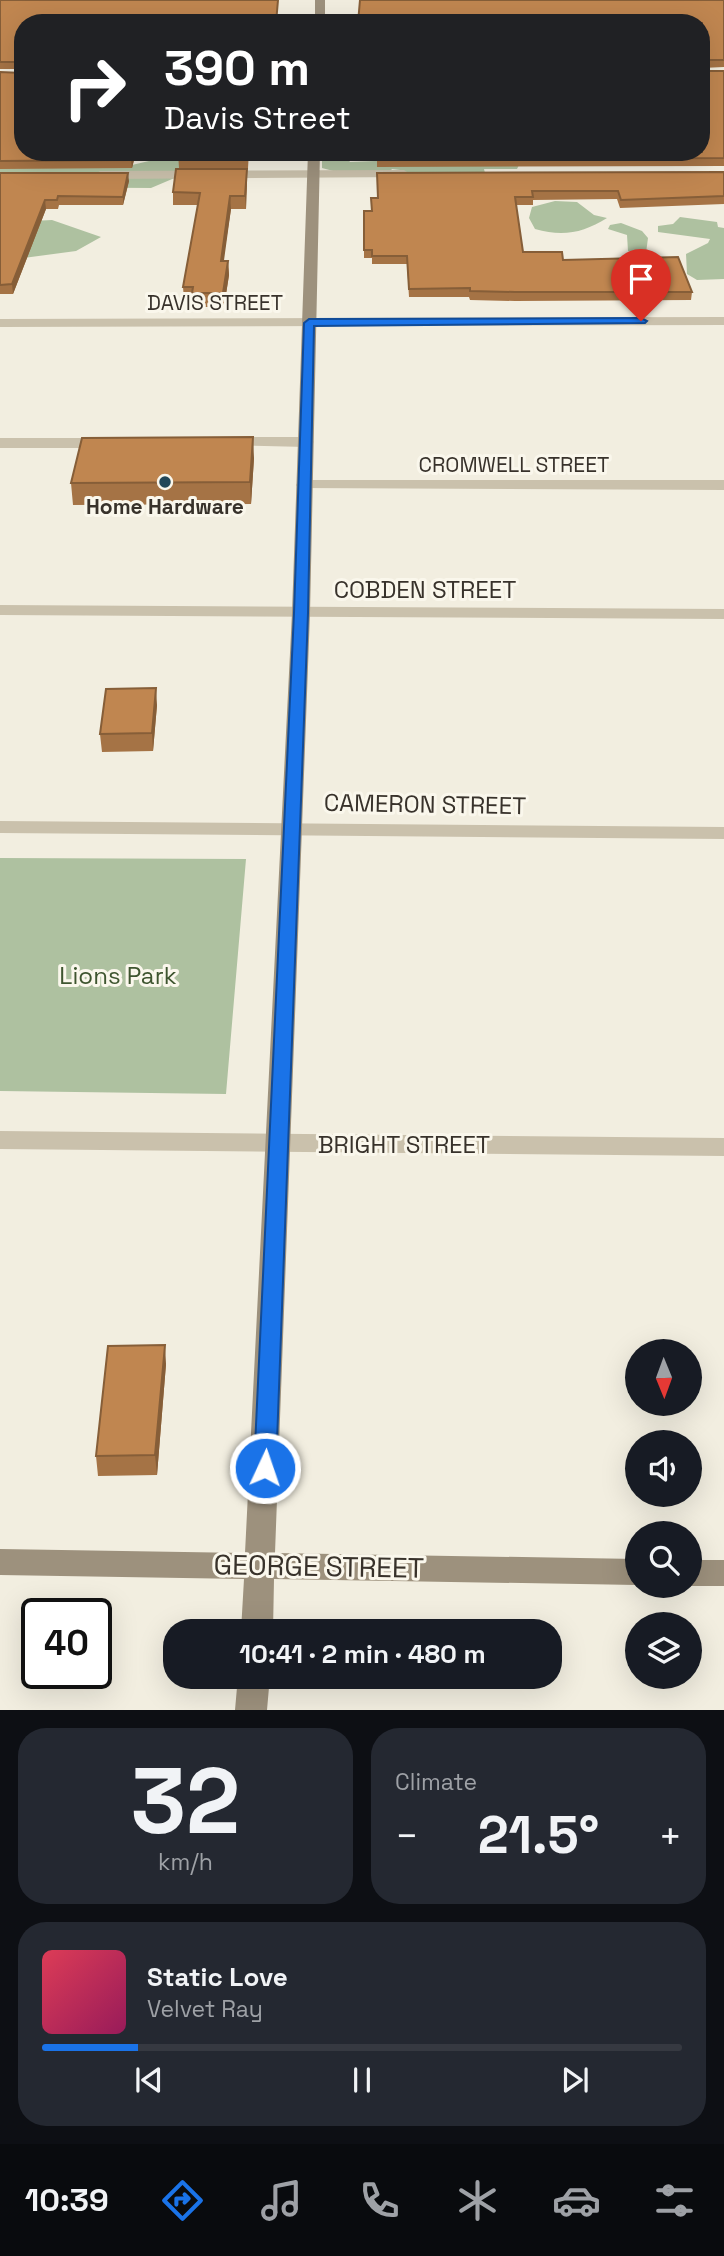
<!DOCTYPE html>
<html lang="en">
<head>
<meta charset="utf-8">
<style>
	body { margin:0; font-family:"Space Grotesk",sans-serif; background:#242831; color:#f1f3f6; height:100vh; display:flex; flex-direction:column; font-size:26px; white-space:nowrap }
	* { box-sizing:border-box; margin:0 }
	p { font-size:23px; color:#9ea1a6 }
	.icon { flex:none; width:38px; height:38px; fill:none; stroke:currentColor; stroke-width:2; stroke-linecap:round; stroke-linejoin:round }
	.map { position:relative; height:1710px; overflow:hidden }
	.side { display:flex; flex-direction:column; gap:18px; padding:18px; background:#0d0f14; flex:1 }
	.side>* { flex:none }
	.banner { position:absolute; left:14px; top:14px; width:696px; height:147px; border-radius:28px; box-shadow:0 7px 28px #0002; background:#202124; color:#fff; overflow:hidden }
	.needle { width:46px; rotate:179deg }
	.tools { position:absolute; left:625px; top:1339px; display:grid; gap:14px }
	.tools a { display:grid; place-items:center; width:77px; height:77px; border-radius:50%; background:#171b24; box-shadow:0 7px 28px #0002; font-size:35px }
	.speed { position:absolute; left:21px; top:1598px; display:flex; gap:14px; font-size:35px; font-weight:700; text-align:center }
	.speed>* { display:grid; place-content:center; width:91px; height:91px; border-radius:50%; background:#171b24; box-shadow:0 7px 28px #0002; line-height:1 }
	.speed .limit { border:4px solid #111; border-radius:10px; background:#fff; color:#111 }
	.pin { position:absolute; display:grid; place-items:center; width:60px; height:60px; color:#fff; margin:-72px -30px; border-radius:50% 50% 50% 0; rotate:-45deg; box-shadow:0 0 7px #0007 }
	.pin .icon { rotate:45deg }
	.me { position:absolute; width:77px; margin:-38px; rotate:3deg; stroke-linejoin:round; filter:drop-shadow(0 0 5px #0008) }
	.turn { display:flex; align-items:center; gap:24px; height:147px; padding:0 35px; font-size:32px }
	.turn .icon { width:91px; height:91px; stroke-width:2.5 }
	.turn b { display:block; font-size:49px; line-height:60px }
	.big { font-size:52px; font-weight:700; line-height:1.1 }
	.side .tile { flex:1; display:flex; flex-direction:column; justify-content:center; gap:10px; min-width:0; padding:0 24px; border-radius:28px; background:#242831 }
	.side .dial { align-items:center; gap:0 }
	.dial b { font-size:91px; line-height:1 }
	.song { display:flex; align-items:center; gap:21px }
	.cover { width:84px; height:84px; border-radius:10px; background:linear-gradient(135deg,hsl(350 70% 55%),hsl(330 70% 35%)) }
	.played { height:7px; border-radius:4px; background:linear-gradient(90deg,#1a73e8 15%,#363941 15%) }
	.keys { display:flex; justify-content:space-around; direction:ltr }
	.heat { display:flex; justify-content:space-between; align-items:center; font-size:38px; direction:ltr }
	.side .tiles { flex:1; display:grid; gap:18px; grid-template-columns:1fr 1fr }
	.tile:last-child { grid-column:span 2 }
	.trip { position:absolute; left:163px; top:1619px; width:399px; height:70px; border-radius:28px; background:#171b24; box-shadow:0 7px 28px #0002; font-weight:700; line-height:70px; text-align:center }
	.tab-bar { display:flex; height:112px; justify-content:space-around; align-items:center; background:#090b0e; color:#9ea1a6 }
	.tab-bar .icon { width:49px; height:49px }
	.tab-bar .current { color:#1a73e8 }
	.tab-bar b { font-size:32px; color:#f1f3f6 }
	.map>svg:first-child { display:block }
	.green { fill:#aec1a0 }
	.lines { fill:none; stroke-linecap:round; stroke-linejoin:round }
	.street { fill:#cac1ac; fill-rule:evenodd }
	.secondary { fill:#9d917d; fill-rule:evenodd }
	.wall { fill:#a57345 }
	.shaded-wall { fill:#865e38 }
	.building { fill:#c08650; stroke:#865e38; stroke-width:2 }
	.route { fill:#1a73e8; stroke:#114b97; stroke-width:2 }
	.poi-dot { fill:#224758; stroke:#faf7ec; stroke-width:2.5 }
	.labels { text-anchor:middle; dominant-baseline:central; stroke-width:6; stroke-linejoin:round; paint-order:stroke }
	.far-street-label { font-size:21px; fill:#38322b; stroke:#faf7ec }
	.far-poi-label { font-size:21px; font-weight:bold; fill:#38322b; stroke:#faf7ec }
	.street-label { font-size:24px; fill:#38322b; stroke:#faf7ec }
	.park-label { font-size:24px; fill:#3e552f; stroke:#faf7ec }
	.near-street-label { font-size:28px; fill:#38322b; stroke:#faf7ec }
</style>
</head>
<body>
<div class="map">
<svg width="724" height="1710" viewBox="0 0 724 1710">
	<rect width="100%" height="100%" fill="#f2eee0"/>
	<!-- green -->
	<path class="green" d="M0,158l119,10 30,-7 53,-2 -11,12 -40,17 -151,-1z
		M322,158l26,1 2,3 25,-1 4,-3 141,5 -3,6h-33l2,8 -68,12 -18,-19 -8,-1 -6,8h-30l-34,-9z
		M555,201l22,1 17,13 13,3c-24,15 -44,19 -72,11l-6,-11 3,-11z
		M680,217l37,5 1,5 6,1v51l-27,1 -10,-6 -1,-20 22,-11 2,-4 -52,-7v-6l15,-2z
		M52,220l49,17 -25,14 -60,8 16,-38z
		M621,223l21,8 6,7 -2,15 -18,-2 -1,-16 -19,-6 2,-4z
		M0,858l246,1 -20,235 -226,-3z"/>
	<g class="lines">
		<!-- street -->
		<path class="street" d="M404,170l6,4 -2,3 -308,2 -6,-4 6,-4z
			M724,317v8l-724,2v-8z
			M226,437h80l8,5 -8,5 -86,-2 -2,-3z
			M0,438h110l8,5 -8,5h-110z
			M304,480h420v10l-426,-2 -2,-3 2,-3z
			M0,605l724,4v10l-724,-4z
			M0,821l724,6v12l-724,-6z
			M0,1131l724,7v18l-724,-7z"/>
		<!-- secondary -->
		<path class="secondary" d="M315,0h10v23h-10z
			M308,152h12l-10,461 -35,940 362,6v26l-363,-6 -1,52h-32l3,-52 -244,-4v-26l245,4 47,-940z
			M690,1560h34v26h-36z
			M238,1676h32l-3,34h-32z"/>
	</g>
	<!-- wall -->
	<path class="wall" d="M0,0l23,23v46h-23z
		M724,0v67l-22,1v-45z
		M724,71v95l-347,1v-15z
		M0,72l23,80h113l-4,16 -132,1z
		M178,152h71l-1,16h-69z
		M247,169l-1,40h-15l-8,52h5l1,14 -5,32h-32v-7h-8l-1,-13 15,-82h-25v-13z
		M724,172v32l-104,4 -3,-9 -84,1v5h-17l7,47 40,8 129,32 -1,8 -176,1 -45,-1 -1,-3h-60l-2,-33h-35v-6h-8v-47h7v-13z
		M0,173l129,8 -6,24h-64l-1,4h-12l-33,85h-13z
		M254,458l-3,46 -178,1 -2,-22z
		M157,705l-4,46 -51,1 -2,-18z
		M166,1364l-9,111 -59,1 -2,-20z"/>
	<!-- shaded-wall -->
	<path class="shaded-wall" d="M133,152h3l-4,16 -1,-8z
		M247,169v12l-1,28 -1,-13z
		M128,173l1,8 -6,24v-8z
		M230,196l1,13 -9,66 -1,-14z
		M45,200l1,9 -33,85 -1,-10z
		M228,261l1,14 -5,32 -1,-14z
		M253,437l1,21 -3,46 -1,-22z
		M156,688l1,17 -4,46 -1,-18z
		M165,1345l1,19 -9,111 -2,-20z"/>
	<!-- building -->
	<path class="building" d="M0,0h278l-2,23h-253v39h-23z
		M360,0h364v60h-21l-1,1v-38h-344z
		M23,71v81h110l-2,8 -131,1v-89l22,1z
		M702,71h22v87l-347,1v-7h325z
		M176,169h71l-2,27h-15l-9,65h7l-5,32h-31l1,-6h-10l17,-94 -27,-1z
		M724,172v24l-103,4 -3,-9h-86l1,6h-18l8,55h39l1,8 115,-3 14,35h-177l-45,-1v-3l-61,1 -2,-33h-35v-6h-8v-39h8l-1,-13h7l-1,-25z
		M0,173h128l-5,24 -65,-1 -1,4h-12l-33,84 -12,1z
		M253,437l-3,45 -179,1 11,-45z
		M156,688l-4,45 -52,1 6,-45z
		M165,1345l-10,110 -59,1 12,-110z"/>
	<!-- route -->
	<path class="route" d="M641,318l6,3 -2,2 -331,3 -6,287 -32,855 -3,6 -8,3 -8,-3 -3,-6 40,-855 10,-290 5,-4z"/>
	<!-- markers -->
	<circle class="poi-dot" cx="165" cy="482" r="7"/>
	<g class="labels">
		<!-- far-street labels -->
		<g class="far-street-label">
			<text x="215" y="302">DAVIS STREET</text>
			<text x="514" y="464">CROMWELL STREET</text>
		</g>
		<!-- far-poi labels -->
		<g class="far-poi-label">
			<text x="165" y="506">Home Hardware</text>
		</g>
		<!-- street labels -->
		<g class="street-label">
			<text x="425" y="589">COBDEN STREET</text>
			<text transform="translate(425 804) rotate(1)">CAMERON STREET</text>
			<text x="404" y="1144">BRIGHT STREET</text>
		</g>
		<!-- park labels -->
		<g class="park-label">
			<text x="118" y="975">Lions Park</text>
		</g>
		<!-- near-street labels -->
		<g class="near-street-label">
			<text transform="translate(319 1566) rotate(1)">GEORGE STREET</text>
		</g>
	</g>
</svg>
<div class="tools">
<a><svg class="needle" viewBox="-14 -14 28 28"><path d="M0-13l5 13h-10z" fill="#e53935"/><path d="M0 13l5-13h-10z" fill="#9ea1a6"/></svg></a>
<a><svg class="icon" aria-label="sound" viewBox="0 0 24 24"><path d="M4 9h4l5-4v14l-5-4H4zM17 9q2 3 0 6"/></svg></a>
<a><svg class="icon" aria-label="search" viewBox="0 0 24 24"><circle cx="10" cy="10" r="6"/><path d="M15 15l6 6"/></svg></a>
<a><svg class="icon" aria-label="layers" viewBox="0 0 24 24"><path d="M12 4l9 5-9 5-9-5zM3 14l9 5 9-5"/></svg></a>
</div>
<div class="speed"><div class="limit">40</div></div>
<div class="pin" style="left:641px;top:321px;background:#d93025"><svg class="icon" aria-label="arrive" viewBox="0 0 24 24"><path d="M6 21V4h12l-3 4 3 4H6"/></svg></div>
<svg class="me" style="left:265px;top:1468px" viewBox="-20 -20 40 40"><circle r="17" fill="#1a73e8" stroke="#fff" stroke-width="3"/><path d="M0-11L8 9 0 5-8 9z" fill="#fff"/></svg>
<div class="trip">10:41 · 2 min · 480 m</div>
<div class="banner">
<div class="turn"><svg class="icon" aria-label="right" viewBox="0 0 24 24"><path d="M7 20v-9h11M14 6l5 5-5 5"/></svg><div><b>390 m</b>Davis Street</div></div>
</div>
</div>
<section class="side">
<div class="tiles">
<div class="tile dial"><b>32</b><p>km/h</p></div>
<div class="tile"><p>Climate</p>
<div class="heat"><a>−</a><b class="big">21.5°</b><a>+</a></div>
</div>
<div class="tile">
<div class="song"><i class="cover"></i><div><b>Static Love</b><p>Velvet Ray</p></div></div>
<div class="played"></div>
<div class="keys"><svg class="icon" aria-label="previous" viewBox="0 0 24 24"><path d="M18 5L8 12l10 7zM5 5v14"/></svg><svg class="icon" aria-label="pause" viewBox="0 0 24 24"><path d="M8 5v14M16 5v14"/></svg><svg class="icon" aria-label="next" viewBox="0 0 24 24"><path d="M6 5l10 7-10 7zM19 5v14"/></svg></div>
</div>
</div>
</section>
<nav class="tab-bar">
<b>10:39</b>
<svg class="icon current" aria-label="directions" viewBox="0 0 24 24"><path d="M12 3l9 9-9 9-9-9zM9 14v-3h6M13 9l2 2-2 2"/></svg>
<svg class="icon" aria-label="music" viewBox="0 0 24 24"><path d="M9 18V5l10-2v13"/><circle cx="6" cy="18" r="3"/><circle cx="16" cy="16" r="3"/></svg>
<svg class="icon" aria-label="phone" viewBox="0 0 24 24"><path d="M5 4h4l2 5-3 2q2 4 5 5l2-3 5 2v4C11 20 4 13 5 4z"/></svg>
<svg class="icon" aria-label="climate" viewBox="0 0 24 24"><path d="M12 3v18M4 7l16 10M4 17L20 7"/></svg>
<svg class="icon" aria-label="car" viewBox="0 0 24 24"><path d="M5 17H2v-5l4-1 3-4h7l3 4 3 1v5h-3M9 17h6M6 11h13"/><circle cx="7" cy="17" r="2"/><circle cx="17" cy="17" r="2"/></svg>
<svg class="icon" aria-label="filters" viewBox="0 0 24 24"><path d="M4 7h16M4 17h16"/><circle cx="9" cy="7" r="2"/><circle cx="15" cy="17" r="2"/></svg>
</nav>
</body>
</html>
